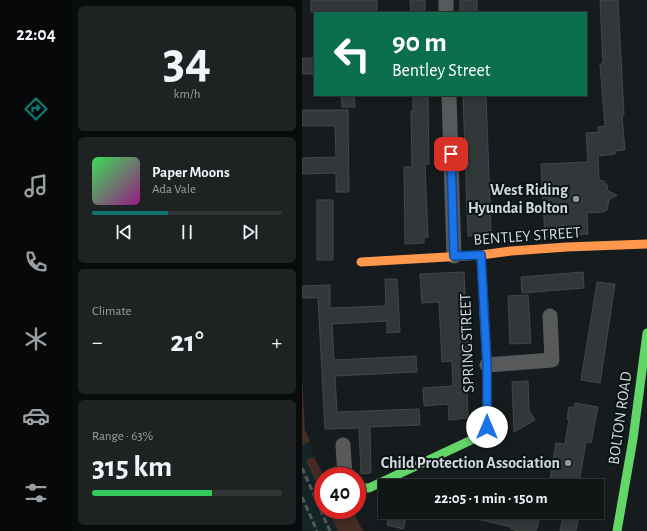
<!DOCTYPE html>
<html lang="en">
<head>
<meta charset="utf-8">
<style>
	body { margin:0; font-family:"Alegreya Sans",sans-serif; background:#1e2223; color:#f1f3f6; height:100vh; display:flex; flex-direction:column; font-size:15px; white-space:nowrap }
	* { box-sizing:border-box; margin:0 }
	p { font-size:13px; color:#9c9fa1 }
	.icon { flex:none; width:22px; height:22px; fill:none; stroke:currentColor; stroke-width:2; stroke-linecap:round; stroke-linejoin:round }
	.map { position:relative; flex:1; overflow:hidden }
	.details { display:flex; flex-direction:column; gap:6px; padding:6px; background:#090c0c; width:230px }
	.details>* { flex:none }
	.banner { position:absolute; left:12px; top:12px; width:273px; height:84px; border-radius:0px; box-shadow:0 2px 6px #0003,0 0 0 1px #303435; background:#0b6e4f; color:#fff; overflow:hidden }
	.speed { position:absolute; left:12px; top:467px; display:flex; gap:8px; font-size:20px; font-weight:700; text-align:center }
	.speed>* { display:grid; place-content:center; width:52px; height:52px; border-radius:50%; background:#101516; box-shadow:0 2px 6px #0003,0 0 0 1px #303435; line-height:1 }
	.speed .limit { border:6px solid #d22; background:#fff; color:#111 }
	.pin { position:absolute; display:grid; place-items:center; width:34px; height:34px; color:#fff; margin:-17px; border-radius:8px; box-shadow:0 2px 6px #0006 }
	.me { position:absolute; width:44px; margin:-22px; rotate:0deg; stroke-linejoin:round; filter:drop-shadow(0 0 3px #0008) }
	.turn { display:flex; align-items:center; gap:14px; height:84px; padding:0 12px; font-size:18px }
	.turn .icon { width:52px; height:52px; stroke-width:2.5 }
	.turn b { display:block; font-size:28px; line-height:34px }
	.big { font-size:30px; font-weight:700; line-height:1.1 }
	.details .card { flex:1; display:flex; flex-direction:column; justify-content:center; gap:6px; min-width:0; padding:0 14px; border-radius:6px; background:#1e2223 }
	.details .dial { align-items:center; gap:0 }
	.dial b { font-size:52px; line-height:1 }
	.song { display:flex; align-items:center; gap:12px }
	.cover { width:48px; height:48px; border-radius:6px; background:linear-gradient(135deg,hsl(130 70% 55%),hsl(310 70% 35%)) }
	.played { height:4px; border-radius:2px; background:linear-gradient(90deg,#0f766e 40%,#303435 40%) }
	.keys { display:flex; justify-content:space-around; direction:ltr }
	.heat { display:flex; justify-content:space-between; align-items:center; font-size:22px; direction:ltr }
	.charge { height:6px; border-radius:3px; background:linear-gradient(90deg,#34c759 63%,#303435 0) }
	.trip { position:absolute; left:76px; top:479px; width:226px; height:40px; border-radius:0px; background:#101516; box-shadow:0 2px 6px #0003,0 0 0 1px #303435; font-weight:700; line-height:40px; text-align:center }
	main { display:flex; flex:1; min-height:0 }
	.menu { display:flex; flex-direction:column; width:72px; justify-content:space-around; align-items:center; background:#060809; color:#9c9fa1 }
	.menu .icon { width:28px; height:28px }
	.menu .selected { color:#0f766e }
	.menu b { font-size:18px; color:#f1f3f6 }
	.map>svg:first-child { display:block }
	.built { fill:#142528 }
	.green { fill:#442c24 }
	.building { fill:#323839; stroke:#434748 }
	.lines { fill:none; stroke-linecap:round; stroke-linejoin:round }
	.street { stroke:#57595a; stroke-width:15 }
	.fast { stroke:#63d668; stroke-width:9 }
	.slow { stroke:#ff974d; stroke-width:9 }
	.rail { stroke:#535758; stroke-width:3; stroke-dasharray:6 3; stroke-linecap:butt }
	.route-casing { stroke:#114b97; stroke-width:10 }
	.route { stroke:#1a73e8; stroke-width:7 }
	.poi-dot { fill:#919798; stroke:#0a1416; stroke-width:1.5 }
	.labels { text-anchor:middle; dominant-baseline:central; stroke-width:4; stroke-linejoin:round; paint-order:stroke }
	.poi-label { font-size:16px; font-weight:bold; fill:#d3d9db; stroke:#0a1416; text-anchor:end }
	.street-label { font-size:16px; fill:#d3d9db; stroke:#0a1416 }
</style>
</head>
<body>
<main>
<nav class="menu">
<b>22:04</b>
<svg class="icon selected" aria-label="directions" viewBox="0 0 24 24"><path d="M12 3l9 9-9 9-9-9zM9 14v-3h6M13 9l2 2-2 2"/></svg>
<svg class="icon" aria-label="music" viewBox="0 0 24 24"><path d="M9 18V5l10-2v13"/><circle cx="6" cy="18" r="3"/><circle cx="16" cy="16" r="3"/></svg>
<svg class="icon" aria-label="phone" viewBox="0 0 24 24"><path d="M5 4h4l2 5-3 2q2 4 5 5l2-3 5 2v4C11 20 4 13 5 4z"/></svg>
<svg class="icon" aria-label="climate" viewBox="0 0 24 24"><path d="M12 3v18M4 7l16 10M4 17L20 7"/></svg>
<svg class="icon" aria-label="car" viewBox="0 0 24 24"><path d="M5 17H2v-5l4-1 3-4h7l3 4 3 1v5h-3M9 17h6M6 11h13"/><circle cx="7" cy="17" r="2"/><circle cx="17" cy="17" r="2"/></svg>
<svg class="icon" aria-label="filters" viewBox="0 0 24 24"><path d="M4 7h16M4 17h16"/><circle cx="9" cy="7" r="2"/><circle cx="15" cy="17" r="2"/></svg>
</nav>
<section class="details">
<div class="card dial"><b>34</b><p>km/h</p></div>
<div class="card">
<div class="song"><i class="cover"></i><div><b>Paper Moons</b><p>Ada Vale</p></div></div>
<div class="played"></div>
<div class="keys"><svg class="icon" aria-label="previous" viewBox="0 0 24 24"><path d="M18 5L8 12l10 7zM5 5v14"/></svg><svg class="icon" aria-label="pause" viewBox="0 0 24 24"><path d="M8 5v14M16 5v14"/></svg><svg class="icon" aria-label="next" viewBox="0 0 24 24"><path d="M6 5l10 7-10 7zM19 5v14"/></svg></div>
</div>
<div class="card"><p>Climate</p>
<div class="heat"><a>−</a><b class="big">21°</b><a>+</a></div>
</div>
<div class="card"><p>Range · 63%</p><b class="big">315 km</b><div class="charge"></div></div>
</section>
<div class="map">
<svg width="345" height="531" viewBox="0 0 345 531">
	<rect width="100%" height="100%" fill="#161c1d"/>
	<!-- built -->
	<path class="built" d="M0,423l8,18 4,16 10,19h-1v34h29l11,21h-61z"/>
	<!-- green -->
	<path class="green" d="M0,376l3,54 5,11 -8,5z
		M12,457l10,19h-1v22l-17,-38z
		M26,510h24l11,21h-25z"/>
	<!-- building -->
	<path class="building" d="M9,0h66v13h-27v-2l-39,1z
		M108,0h15v13h-14z
		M158,0h17v13h-17z
		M298,0h18l6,115h-2l3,35 -10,1v3l-17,2 1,24 5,1 3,4 1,6 9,4 -8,5 -2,10 -4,2 -16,1 1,21 -43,3 -4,-73 47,-2 -2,-29 13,-1 -1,-5 7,-1 -5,-62h3z
		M0,58h13v16h-13z
		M39,95h13l1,12h-13z
		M111,95h15l1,69h-4l3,73h-4v6l-19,1 -1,-77h8l-1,-56h2z
		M161,95h23l5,136h-6v4l-17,1z
		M0,110h46l1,82h-13v-19l-34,1v-16l34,-1 -1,-31h-33z
		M15,200h16v60h-16z
		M162,272l2,45h3l3,43 -5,1 2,31h-2l1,26 -19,2 -1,-16 -24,2 -1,-18 30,-2 -1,-25 -10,1 -3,-60 -17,1 -2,-29z
		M281,272l1,16 -62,5 -1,-16z
		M83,279h12l3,53 -13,1v-12l-55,3 2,36 82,-4 1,16 -82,4 2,36 82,-3 1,16 -50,2 1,46 -10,1 -2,-46 -34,1 -7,-131h-16v-12l28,-1v23l56,-2z
		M295,282l18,2 -15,99 -19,-3z
		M226,295l3,48 -21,1 -2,-48z
		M226,381l1,29 6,10 -21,12 -2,-50z
		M273,403l23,4 -7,36 -5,-1 -7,41 -29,-5 6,-35 9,1 4,-25h-2l2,-12 5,1z
		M88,512h18l-5,17 -16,-4z
		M163,512h45l29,8 -3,11h-18l-7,-2v-2l-47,-11z
		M262,512h16l-4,19h-16z"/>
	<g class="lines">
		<!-- street -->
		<path class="street" d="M144,0v13
			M147,95l5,161
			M185,365l65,-5 -2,-44
			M41,445l2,31"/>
		<!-- fast -->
		<path class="fast" d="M55,488h12l113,-53 5,-8v-62l-6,-110
			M315,531l16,-92 14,-106"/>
		<!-- slow -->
		<path class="slow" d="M59,262l120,-7 30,-4 56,-4 80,-3"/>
		<!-- rail -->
		<path class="rail" d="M0,468l28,63
			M0,497l15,34"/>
	</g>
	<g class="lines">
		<defs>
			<path id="route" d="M149,154l3,102 27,-1 6,110v62"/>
		</defs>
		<!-- route casing -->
		<use href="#route" class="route-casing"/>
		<!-- route -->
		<use href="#route" class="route"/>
	</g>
	<!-- markers -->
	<g class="poi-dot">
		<circle cx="274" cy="199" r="4"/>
		<circle cx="266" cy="463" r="4"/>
	</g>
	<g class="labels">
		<!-- poi labels -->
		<g class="poi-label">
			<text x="266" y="190">West Riding<tspan x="266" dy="18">Hyundai Bolton</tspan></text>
			<text x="258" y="463">Child Protection Association</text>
		</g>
		<!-- street labels -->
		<g class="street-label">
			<text transform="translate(225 236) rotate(-4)">BENTLEY STREET</text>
			<text transform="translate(165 343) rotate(-92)">SPRING STREET</text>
			<text transform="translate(318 418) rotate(-82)">BOLTON ROAD</text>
		</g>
	</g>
</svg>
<div class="speed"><div class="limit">40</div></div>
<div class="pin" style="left:149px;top:154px;background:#d93025"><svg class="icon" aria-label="arrive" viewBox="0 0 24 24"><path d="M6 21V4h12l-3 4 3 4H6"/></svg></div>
<svg class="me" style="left:185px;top:427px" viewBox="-20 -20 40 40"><circle r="19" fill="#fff"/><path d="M0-13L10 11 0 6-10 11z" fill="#1a73e8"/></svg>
<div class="trip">22:05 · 1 min · 150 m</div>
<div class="banner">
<div class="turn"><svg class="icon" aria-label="left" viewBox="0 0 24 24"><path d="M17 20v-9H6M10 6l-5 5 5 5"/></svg><div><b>90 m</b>Bentley Street</div></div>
</div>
</div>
</main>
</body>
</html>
